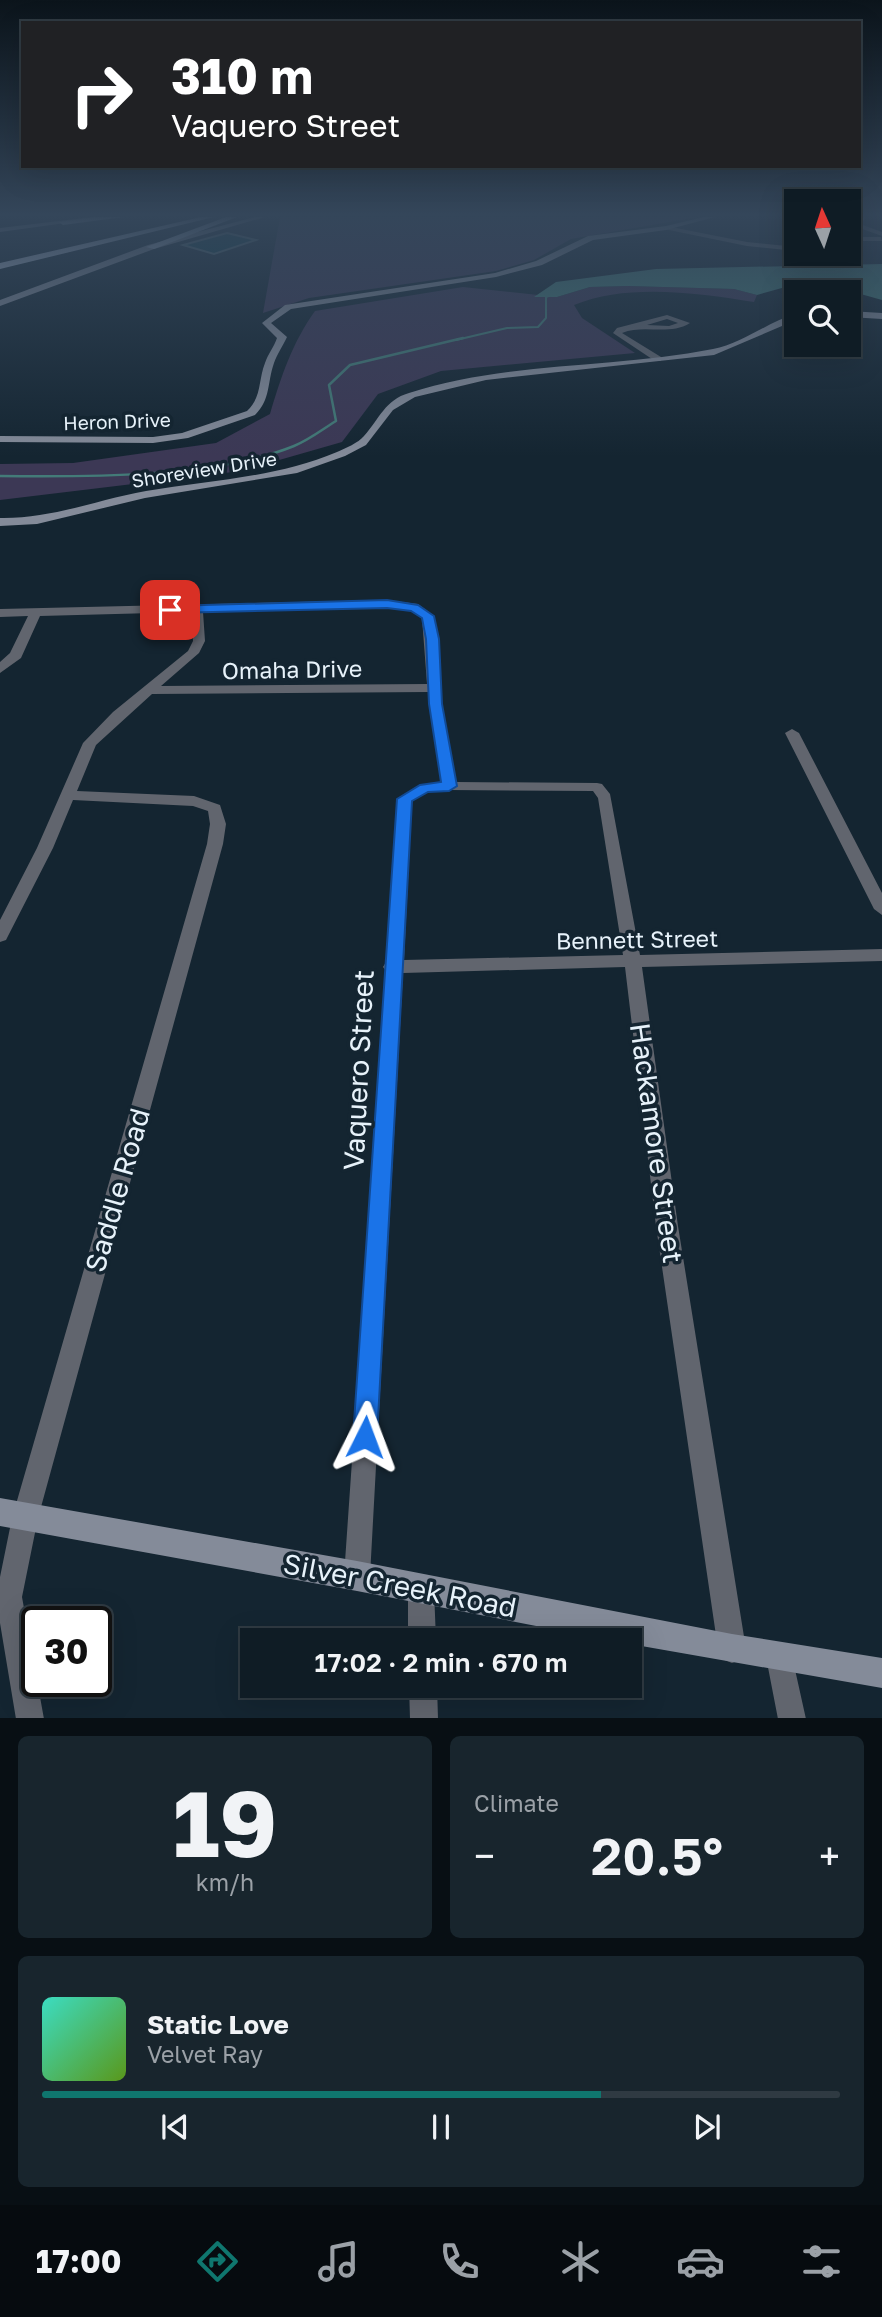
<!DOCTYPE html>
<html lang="en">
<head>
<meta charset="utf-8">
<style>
	body { margin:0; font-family:"Golos Text",sans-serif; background:#18252d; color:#f1f3f6; height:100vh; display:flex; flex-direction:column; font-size:26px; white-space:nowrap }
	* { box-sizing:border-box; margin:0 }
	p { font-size:23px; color:#9ba1a7 }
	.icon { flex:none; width:38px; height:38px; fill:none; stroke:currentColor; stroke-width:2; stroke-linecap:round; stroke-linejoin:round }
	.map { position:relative; height:1718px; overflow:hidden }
	.sheet { display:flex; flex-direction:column; gap:18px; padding:18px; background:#080f14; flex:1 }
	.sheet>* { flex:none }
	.hud { position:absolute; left:21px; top:21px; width:840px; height:147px; border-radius:0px; box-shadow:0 7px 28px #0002,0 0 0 2px #2f3a42; background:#202124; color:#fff; overflow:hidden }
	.needle { width:46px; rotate:357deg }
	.fabs { position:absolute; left:784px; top:189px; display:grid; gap:14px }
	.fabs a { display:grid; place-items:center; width:77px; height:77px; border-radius:0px; background:#0f1c25; box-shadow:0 7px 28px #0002,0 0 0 2px #2f3a42; font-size:35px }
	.speed { position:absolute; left:21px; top:1606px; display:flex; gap:14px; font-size:35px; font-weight:700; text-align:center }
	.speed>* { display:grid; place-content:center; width:91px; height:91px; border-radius:50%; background:#0f1c25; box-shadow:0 7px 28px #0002,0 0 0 2px #2f3a42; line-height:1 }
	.speed .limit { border:4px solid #111; border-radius:10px; background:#fff; color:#111 }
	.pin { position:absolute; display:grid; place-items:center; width:60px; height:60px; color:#fff; margin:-30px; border-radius:14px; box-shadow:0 4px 10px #0006 }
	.me { position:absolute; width:77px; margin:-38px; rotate:3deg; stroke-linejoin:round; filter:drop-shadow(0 0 5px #0008) }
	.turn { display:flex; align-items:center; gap:24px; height:147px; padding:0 35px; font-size:32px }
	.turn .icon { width:91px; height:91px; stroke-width:2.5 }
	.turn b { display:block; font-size:49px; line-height:60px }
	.big { font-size:52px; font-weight:600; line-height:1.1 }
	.sheet .widget { flex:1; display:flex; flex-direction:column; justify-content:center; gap:10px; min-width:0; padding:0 24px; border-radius:10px; background:#18252d }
	.sheet .dial { align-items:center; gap:0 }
	.dial b { font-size:91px; line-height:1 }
	.song { display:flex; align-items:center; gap:21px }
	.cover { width:84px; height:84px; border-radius:10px; background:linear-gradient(135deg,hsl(170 70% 55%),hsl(90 70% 35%)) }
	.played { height:7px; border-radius:4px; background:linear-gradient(90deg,#0f766e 70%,#2f3a42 70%) }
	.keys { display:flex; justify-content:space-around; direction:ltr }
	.heat { display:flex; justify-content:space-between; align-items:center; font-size:38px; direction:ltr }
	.sheet .tiles { flex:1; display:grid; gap:18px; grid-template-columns:1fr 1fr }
	.widget:last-child { grid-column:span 2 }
	.trip { position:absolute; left:240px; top:1628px; width:402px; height:70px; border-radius:0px; background:#0f1c25; box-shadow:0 7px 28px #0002,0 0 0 2px #2f3a42; font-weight:600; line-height:70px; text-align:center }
	.dock { display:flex; height:112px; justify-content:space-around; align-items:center; background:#060b0f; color:#9ba1a7 }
	.dock .icon { width:49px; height:49px }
	.dock .active { color:#0f766e }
	.dock b { font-size:32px; color:#f1f3f6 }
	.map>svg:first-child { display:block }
	.green { fill:#3c3855 }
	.water { fill:#437b78 }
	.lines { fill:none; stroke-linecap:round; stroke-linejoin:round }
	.stream-far1 { stroke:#437b78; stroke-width:2 }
	.stream { stroke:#437b78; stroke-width:2.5 }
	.building { fill:#003c47; stroke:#567077; stroke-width:2 }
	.street { fill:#61656e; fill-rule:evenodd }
	.secondary { fill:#848b99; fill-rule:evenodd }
	.highway { fill:#b8c3d8; fill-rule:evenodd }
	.route { fill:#1a73e8; stroke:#114b97; stroke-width:2 }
	.labels { text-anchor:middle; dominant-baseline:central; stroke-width:7; stroke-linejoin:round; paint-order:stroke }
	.far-street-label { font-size:19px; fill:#e7f2fa; stroke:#142531 }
	.street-label { font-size:23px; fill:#e7f2fa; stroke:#142531 }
	.near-street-label { font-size:28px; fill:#e7f2fa; stroke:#142531 }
</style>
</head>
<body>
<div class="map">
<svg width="882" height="1719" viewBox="0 0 882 1719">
	<rect width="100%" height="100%" fill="#142531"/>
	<!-- green -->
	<path class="green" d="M280,217h418l-127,22 -37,21 -38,11 -187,27 -46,15z
		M628,286l106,3 23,6 -3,7c-56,-9 -127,-19 -180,3l8,13 53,35 -194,18 -63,23 -36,48 -101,29 -241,29v-36l73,-1 143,-20 54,-29c11,-37 22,-71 45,-103l148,-24 94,10 33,-10z"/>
	<!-- water -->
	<path class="water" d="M882,264v36l-32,-9 -61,-5 -32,9 -23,-6 -106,-3 -38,1 -33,10h-23l22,-15 100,-13z"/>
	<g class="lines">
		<!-- stream-far1 -->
		<path class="stream-far1" d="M456,340l51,-12 31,-1 8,-9v-21l5,-2"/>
		<!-- stream -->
		<path class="stream" d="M0,476c85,1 215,2 294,-30 15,-6 29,-17 42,-25l-7,-36 21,-20 113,-27"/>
	</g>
	<!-- building -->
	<path class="building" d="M227,233l29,7 -42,14 -31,-9z"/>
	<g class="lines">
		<!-- street -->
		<path class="street" d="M861,217h6l-7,7 22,8v4l-28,-10z
			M666,226l81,16 49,5v4l-49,-5 -83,-17z
			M849,237h32l1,4h-33z
			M667,315l23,8c-21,13 -46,1 -68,10l39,24v4h-6l-42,-28 4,-5zM667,319l11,4 -9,3 -22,-1z
			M387,600l31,4 16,12 4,23 4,65 14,78 141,1 5,1 8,10 30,161 242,-6v12l-240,6 36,259 68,423 -4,10 -10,4 -10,-4 -4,-10 -62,-423 -31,-259 -222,6 -33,603 -4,9 -9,4 -9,-4 -4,-9 42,-605 -3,-4 3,-5 12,-163 22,-14 21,-3 -13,-90 -276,2 -56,51 -19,46 117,5 26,9 6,19 -3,20 -185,674 -16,79 22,122h-28l-16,-96v-46l12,-59 195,-674 3,-20 -2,-13 -15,-5 -120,-6 -20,48 -45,88 -2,4 -6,2v-22l37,-72 46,-105 30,-31 75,-61 5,-10 -2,-29 -151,4 -19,42 -21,15v-11l10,-9 18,-37 -28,1v-8zM387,608l24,2 11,8 5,66 -266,2 38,-33 6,-12 -2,-29zM449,790l144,1 5,7 25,157 -219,5 8,-159 16,-9z
			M792,729l7,4 83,160v22l-8,-6 -89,-176z
			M421,1577l9,4 4,9 2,50h-28v-50l4,-9z
			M780,1643l10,4 16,72h-28l-12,-62 4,-10z
			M409,1685h28l1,34h-28z"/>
		<!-- secondary -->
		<path class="secondary" d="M92,217h17l-109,15v-4z
			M255,217h10l-111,32 -154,57v-6l148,-55z
			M704,217h11l-49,13 -73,10 -51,25 -46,12 -205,32 -20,14 16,14c-4,9 -10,17 -13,26 -7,20 -3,36 -19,52l-67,23 -35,5 -153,-1v-6l153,1 29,-4 65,-22c15,-14 11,-30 18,-48 3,-9 9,-16 12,-25l-15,-15 23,-18 210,-32 41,-12 52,-25 78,-10z
			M849,311l33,2v6l-33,-2z
			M796,314v6l-82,35 -228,25 -71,17 -22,13 -27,35 -21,11 -48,17 -152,25 -108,26 -37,2v-8c51,1 96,-18 146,-27 64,-11 130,-13 191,-39 9,-4 21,-9 27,-16 16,-18 21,-36 45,-43 99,-32 203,-24 304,-44 29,-5 54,-27 83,-35z
			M0,1498l357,63 375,73 150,24v30l-252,-44v-4h-22l-251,-49 -357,-65z"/>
		<!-- highway -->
		<path class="highway" d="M96,217h28l-61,8 -4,-3z
			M201,217h13l-214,52v-6z
			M226,217h11l-83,32 -8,-2z"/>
	</g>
	<!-- sky -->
	<linearGradient id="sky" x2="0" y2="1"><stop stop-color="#0b141b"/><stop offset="0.47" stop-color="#34465a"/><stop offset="1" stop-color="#34465a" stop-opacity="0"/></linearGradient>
	<rect width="882" height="457" fill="url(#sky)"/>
	<!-- route -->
	<path class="route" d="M387,600l31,5 16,11 5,23 3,65 15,82 -8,5 -21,1 -16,9 -35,636 -3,9 -9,4 -8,-4 -4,-9 44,-638 23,-14 21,-3 -12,-78 -3,-65 -4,-21 -11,-7 -24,-3 -217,5 -6,-3 6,-4z"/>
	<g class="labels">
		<!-- far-street labels -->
		<g class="far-street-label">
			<text transform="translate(117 421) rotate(-2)">Heron Drive</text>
			<text transform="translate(204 469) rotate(-9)">Shoreview Drive</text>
		</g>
		<!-- street labels -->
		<g class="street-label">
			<text transform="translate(292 669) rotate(-1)">Omaha Drive</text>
			<text transform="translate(637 939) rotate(-1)">Bennett Street</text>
		</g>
		<!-- near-street labels -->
		<g class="near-street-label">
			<text transform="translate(358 1070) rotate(-87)">Vaquero Street</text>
			<text transform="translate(657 1143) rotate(82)">Hackamore Street</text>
			<text transform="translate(117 1190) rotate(-74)">Saddle Road</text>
			<text transform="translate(400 1585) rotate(11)">Silver Creek Road</text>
		</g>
	</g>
</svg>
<div class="fabs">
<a><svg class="needle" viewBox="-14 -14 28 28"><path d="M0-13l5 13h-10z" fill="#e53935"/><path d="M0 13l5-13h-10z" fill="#9ba1a7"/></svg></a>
<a><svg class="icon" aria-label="search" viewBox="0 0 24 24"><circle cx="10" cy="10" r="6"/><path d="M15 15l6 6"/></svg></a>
</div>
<div class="speed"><div class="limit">30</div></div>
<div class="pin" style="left:170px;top:610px;background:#d93025"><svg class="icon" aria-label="arrive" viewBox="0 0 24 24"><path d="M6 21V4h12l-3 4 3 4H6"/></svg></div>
<svg class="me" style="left:365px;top:1437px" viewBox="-20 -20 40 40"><path d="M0-17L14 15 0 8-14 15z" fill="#1a73e8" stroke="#fff" stroke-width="4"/></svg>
<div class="trip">17:02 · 2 min · 670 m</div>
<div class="hud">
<div class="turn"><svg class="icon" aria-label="right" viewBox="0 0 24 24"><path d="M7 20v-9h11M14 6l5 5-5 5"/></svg><div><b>310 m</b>Vaquero Street</div></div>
</div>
</div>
<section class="sheet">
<div class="tiles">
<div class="widget dial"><b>19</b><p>km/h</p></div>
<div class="widget"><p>Climate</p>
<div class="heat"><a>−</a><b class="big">20.5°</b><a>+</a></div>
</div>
<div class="widget">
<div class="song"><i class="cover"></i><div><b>Static Love</b><p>Velvet Ray</p></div></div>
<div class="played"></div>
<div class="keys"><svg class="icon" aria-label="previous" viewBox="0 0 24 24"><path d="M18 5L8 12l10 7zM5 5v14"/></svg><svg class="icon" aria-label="pause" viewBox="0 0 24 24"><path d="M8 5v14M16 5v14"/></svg><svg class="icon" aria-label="next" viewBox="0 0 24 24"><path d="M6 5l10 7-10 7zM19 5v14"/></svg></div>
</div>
</div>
</section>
<nav class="dock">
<b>17:00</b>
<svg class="icon active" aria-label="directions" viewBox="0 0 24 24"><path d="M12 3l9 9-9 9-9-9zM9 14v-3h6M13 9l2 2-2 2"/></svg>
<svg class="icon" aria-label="music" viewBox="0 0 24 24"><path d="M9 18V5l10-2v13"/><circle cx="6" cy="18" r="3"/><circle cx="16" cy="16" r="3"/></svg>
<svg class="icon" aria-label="phone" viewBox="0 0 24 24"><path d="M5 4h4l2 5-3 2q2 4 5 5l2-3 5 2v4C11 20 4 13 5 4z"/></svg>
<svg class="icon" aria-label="climate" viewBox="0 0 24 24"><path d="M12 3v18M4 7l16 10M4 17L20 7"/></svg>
<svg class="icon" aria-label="car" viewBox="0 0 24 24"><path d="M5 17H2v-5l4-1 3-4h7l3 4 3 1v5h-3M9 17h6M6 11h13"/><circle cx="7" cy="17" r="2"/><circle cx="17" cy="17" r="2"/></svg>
<svg class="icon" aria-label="filters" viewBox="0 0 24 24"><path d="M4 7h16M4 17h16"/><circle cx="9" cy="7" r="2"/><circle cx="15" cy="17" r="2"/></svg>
</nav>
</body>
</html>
